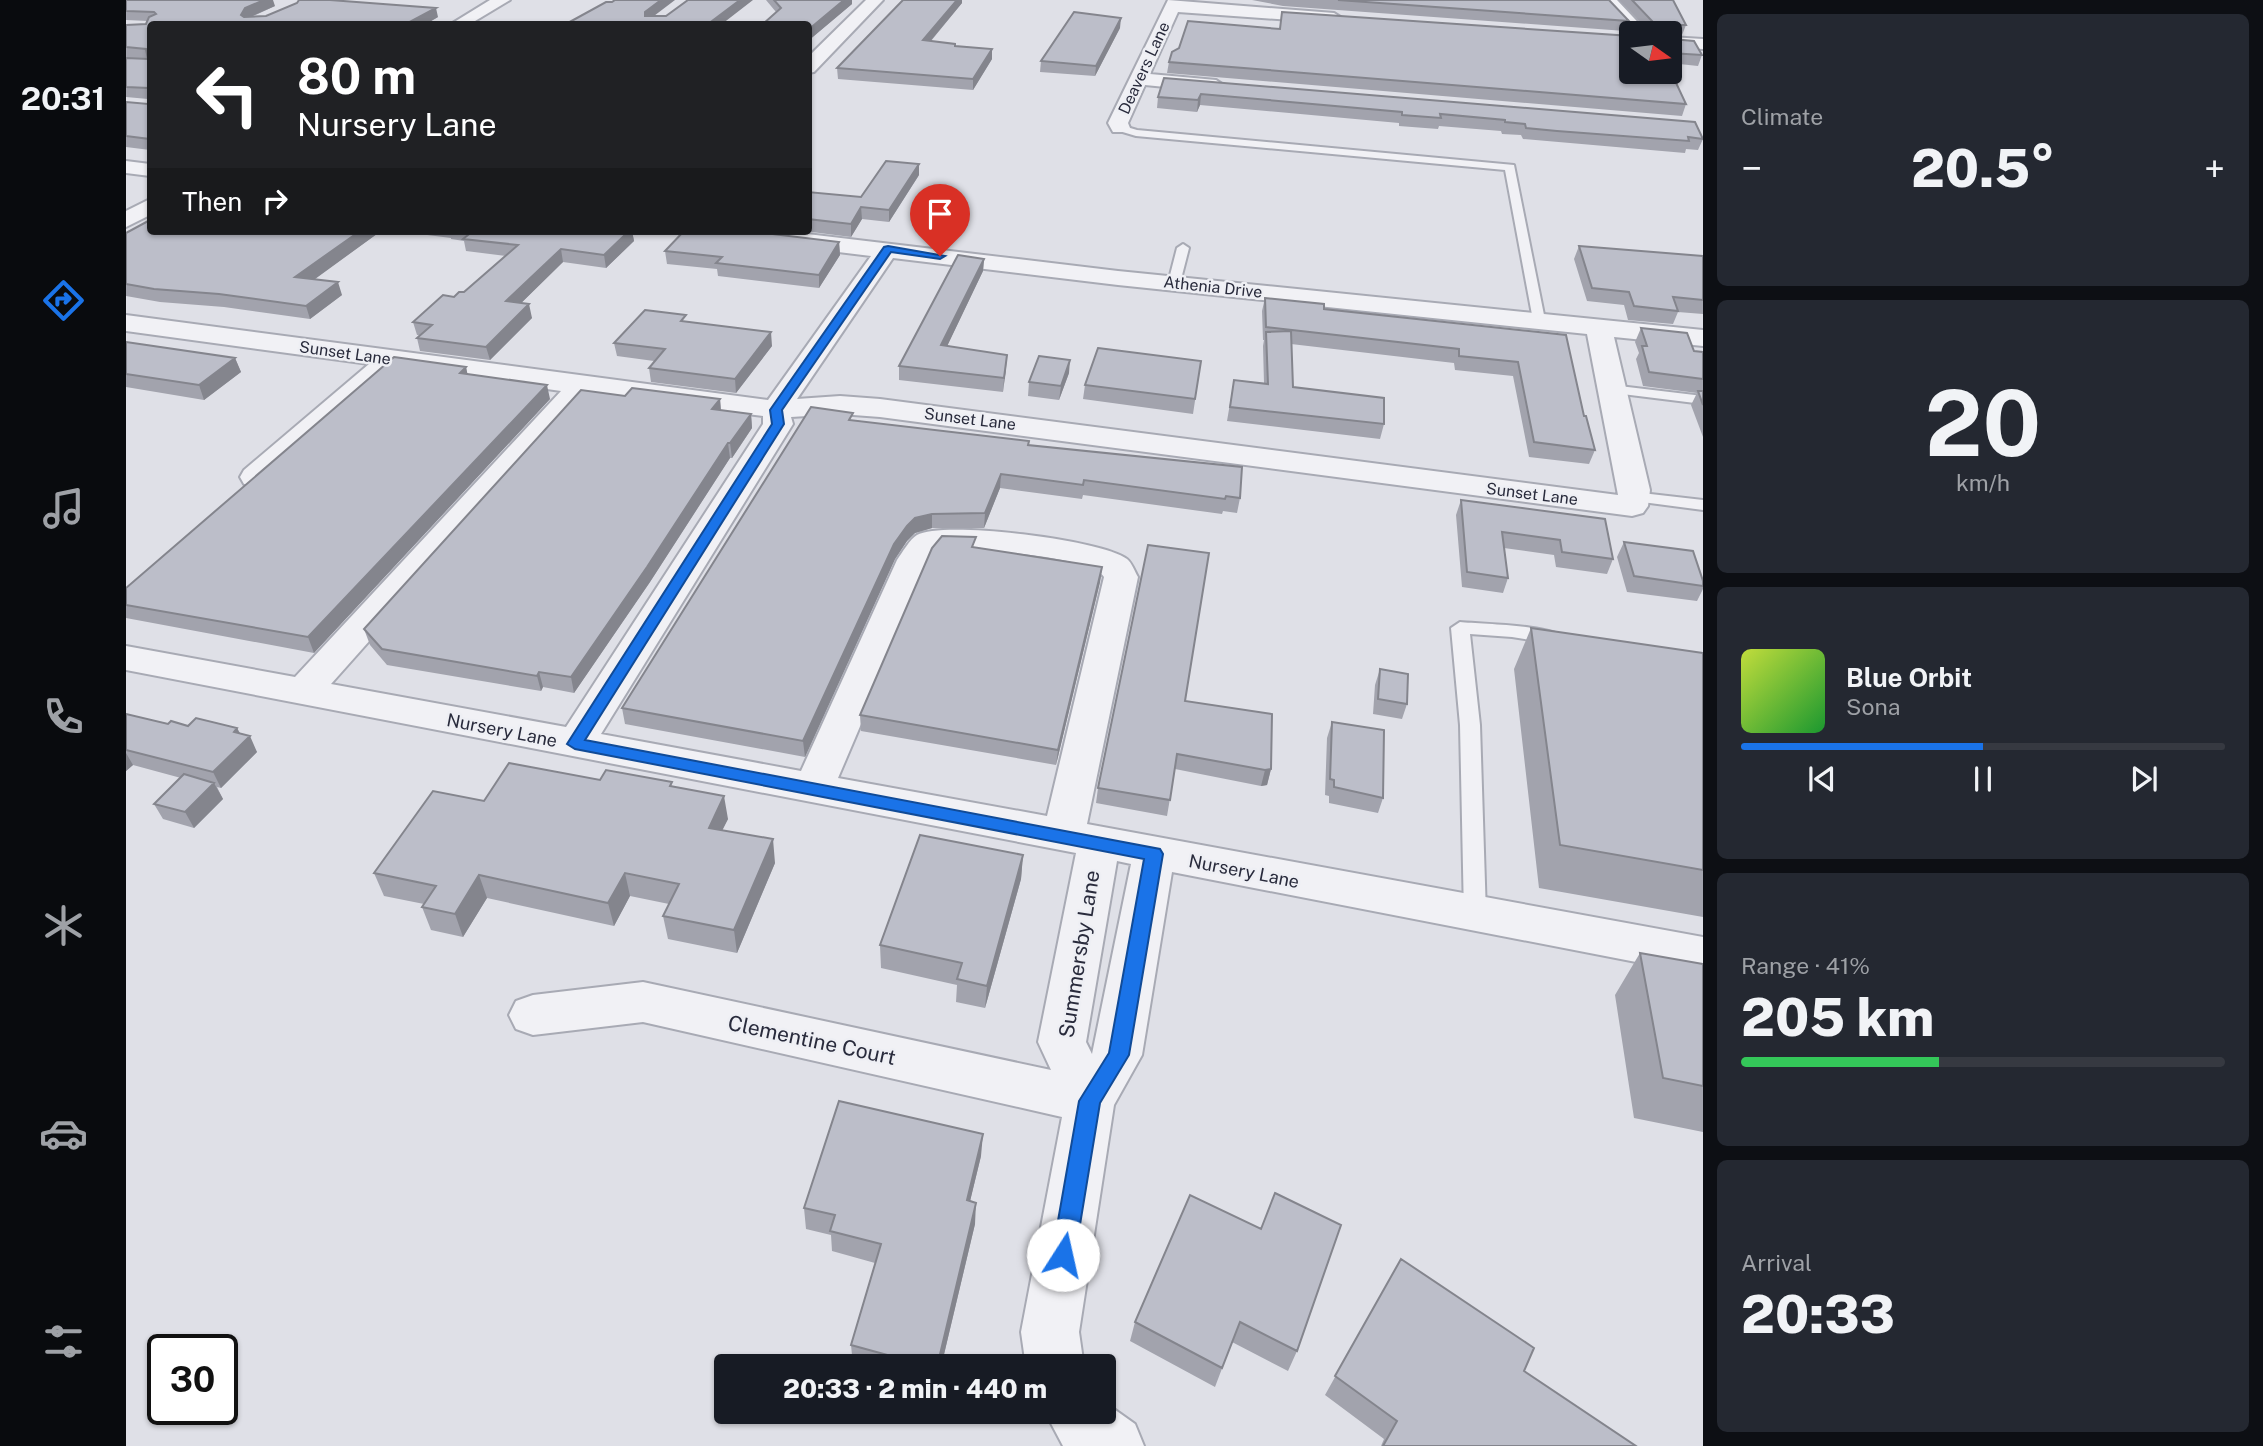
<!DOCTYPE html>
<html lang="en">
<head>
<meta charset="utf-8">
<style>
	body { margin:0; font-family:"Public Sans",sans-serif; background:#242831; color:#f1f3f6; height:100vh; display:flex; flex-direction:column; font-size:26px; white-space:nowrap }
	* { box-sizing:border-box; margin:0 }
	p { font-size:23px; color:#9ea1a6 }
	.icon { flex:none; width:38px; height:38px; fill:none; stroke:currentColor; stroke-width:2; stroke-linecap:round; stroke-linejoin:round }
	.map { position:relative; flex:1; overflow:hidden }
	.details { display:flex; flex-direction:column; gap:14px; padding:14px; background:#0d0f14; width:560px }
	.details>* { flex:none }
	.guide { position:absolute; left:21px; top:21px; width:665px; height:214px; border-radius:7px; box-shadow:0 2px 5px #0004; background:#202124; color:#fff; overflow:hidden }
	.needle { width:46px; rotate:104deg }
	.controls { position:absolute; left:1493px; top:21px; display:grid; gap:14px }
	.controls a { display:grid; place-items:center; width:63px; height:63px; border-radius:7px; background:#171b24; box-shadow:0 2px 5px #0004; font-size:35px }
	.speed { position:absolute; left:21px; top:1334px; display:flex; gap:14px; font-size:35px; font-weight:700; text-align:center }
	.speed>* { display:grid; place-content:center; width:91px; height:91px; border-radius:50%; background:#171b24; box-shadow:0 2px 5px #0004; line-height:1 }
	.speed .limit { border:4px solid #111; border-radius:10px; background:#fff; color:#111 }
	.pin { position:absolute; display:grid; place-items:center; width:60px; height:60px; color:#fff; margin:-72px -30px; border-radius:50% 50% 50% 0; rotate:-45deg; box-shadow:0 0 7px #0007 }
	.pin .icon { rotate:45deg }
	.me { position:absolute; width:77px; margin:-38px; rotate:10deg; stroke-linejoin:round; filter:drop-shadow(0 0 5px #0008) }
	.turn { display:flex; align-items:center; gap:24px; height:147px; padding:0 35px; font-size:32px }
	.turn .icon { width:91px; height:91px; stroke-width:2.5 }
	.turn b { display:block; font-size:49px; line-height:60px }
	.then { display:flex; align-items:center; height:66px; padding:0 35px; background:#0003; gap:14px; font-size:26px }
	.big { font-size:52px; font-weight:800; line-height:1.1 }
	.details .tile { flex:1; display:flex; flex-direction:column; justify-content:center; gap:10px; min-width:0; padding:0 24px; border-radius:10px; background:#242831 }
	.details .dial { align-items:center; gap:0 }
	.dial b { font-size:91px; line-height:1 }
	.song { display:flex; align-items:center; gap:21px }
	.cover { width:84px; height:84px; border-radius:10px; background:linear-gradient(135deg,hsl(70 70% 55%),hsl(130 70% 35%)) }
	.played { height:7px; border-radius:4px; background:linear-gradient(90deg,#1a73e8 50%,#363941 50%) }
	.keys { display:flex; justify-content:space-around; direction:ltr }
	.heat { display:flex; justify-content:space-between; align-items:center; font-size:38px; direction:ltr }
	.charge { height:10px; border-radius:5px; background:linear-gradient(90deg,#34c759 41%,#363941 0) }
	.trip { position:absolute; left:588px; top:1354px; width:402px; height:70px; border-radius:7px; background:#171b24; box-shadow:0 2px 5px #0004; font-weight:800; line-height:70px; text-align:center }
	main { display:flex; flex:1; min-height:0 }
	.dock { display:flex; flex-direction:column; width:126px; justify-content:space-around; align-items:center; background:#090b0e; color:#9ea1a6 }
	.dock .icon { width:49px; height:49px }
	.dock .current { color:#1a73e8 }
	.dock b { font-size:32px; color:#f1f3f6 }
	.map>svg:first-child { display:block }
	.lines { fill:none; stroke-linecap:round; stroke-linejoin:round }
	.service-casing { stroke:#a8aab4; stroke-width:4 }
	.minor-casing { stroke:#a8aab4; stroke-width:4 }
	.service { fill:#f1f1f5; fill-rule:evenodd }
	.minor { fill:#f1f1f5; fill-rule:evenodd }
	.wall { fill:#a2a3ad }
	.shaded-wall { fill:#84858d }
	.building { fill:#bcbec9; stroke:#84858d; stroke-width:2 }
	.route { fill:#1a73e8; stroke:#114b97; stroke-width:2 }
	.labels { text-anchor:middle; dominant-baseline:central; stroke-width:5; stroke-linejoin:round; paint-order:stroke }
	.far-street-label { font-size:16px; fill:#292b3c; stroke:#eeeff4 }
	.street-label { font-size:18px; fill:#292b3c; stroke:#eeeff4 }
	.near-street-label { font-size:21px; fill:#292b3c; stroke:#eeeff4 }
</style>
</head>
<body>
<main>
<nav class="dock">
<b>20:31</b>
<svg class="icon current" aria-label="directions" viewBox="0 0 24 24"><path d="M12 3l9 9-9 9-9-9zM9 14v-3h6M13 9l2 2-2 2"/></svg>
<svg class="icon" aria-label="music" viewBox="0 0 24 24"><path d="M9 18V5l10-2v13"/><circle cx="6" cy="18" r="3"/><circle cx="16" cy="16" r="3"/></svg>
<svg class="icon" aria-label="phone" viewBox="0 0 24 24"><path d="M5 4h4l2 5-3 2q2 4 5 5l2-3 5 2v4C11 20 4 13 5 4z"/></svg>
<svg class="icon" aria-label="climate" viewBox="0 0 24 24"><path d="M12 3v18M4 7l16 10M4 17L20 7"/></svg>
<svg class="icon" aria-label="car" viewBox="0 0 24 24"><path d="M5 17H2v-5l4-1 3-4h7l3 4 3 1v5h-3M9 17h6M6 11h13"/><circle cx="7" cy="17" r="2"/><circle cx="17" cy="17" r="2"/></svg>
<svg class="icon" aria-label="filters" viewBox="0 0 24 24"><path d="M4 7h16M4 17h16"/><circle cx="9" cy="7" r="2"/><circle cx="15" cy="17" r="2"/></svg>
</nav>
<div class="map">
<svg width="1577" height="1446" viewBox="0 0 1577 1446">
	<rect width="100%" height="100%" fill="#dfe0e7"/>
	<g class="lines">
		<defs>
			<path id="service" d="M994,125l17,5 377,35 31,155 -6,4 -6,-4 -28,-150 -369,-34 -20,-6v-4z
				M1057,244l6,4 -9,35 -6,4 -4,-1 -2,-3 9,-35z
				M1485,385l92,11v8l-97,-12 -2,-3z
				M1507,492l70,8v10l-76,-10 -2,-3z
				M1334,622c19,2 94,3 104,16l-9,6 -43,-7 -42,-3 10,91 6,190 -3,6 -8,3 -8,-3 -3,-6 -4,-190 -9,-97z"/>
			<path id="minor" d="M364,0h20l-40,24h-19z
				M740,0h17l-69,72 -6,1v-16z
				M1042,0l166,13 8,5 -8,5 -156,-11 -28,62 66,6 9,6 -9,6 -71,-7 -17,38 2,5 -3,4h-14l-5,-9z
				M1474,0h17l31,33h-17z
				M1544,37l33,2v10l-33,-2z
				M0,161l24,3v12l-24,-3z
				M24,199v16l-24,12v-16z
				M585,231h71l336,40 585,59v16l-89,-9 36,153 -2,16 -5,7 -11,3 -752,-99 -40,-3 -49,3 2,7 -192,310 200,37 96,-211c5,-7 13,-21 20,-25 26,-15 186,5 210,24 5,4 8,13 11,18l-51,247 616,113v38l-531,-103 -30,183 -28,50 -35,227 5,35h-58l-5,-35 41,-215 -419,-95 -110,13 -17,-6 -7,-14 7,-14 17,-6 110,-13 408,88 -13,-28 38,-189 -950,-183v-24l169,31 266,-286 -164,-23 -131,116 -11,2 -11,-2 -4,-7 4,-7 125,-106 -243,-33v-16l642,85 103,-144 -148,-18 -8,-2zM767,258l225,27 469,49 31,161 -738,-96 -40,-3 -43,3zM463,394l174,22v8l-197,303 -235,-43zM818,548c28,1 148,8 160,29l-57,239 -209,-38 92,-216 10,-13zM991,861l14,3 -39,190 -6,-12z
				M978,1402l31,22 9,22h-81l-18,-34h59z"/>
		</defs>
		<!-- service casing -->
		<use href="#service" class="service-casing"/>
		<!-- minor casing -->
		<use href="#minor" class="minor-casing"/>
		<!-- service -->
		<use href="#service" class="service"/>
		<!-- minor -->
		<use href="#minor" class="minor"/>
	</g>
	<!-- wall -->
	<path class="wall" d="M0,0l149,6 -24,11h187l-12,7h-276v126l-24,-3v-45l22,2v-5l-22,-2v-39l22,1 -22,-1v-33l20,-1 2,-3 -22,-1z
		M640,0h86v4l-44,37v-17l-32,-12z
		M777,0h59v3l-31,38 24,3v2l37,13 -19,31 -135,-11 -1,-11z
		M1126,0h357l20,21 -4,10 -342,-25z
		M1493,0h54l13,25 -4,10h-10v4l30,16 -4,11 -28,-3v-30h-36l3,-7h7z
		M994,28l-25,48 -55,-4 1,-11z
		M1154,29l406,75 -4,12 -515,-43 2,-11z
		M1038,78l539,61 -5,11 -12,-1 -1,4 -162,-14 -2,-4 -19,-1 -1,-3 -62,-5 -1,3 -39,-3v-3l-199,-18 -3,7 -40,-4 1,-11z
		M793,175l-30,47 -27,-3 -11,18 -47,-6h4v-39l53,5z
		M24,231h231l-67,48 28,16 -32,24 -86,-12 -64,-5 -34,-6v-63z
		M270,231h236l2,10 -28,27 -43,-6 -42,41 11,15 -42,42 -70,-9 -3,-13 2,-3h-2l-4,-13 41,-25 10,-5 42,-36 -40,-5 -2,-10 -13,-2v-1z
		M713,242l1,13 -21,33 -101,-12 -1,-7 -50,-5 -2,-13z
		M1453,246l124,10v58l-25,-2 -5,12 -45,-4 -4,-15 -37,-4 -13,-42z
		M858,259l-1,12 -36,75 59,22 -3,24 -104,-12v-14z
		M1139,298l59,11 242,26 18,81 11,34 -6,14 -60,-7 -16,-81 -58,-6 -1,-7 -163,-19 2,43 91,37 -4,15 -153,-18 7,-41 30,3 -1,-37 1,-6h-1l-1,-29z
		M561,322l85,24 -36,47 -85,-11 -2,-14 5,-7 -37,-5 -3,-13z
		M1515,328l53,23 9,1v85l-12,-32 6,-12 -54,-7 -7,-27 3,-6 -4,-11z
		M0,342l109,16 6,14 -37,28 -78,-13z
		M1075,361l-8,53 -110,-15 2,-14z
		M340,367l1,7 83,25 -236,254 -188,-35v-30z
		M943,373l-10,27 -31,-4 1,-14z
		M499,396l95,3 1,11 30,4 1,14 -20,30h-2l-80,124 -76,111 -31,-6 -2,4 -154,-26 -17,-20 -6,-16z
		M727,420l176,25 211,53 -3,15 -14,-2 -1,3 -139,-19 -1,4 -82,-11 -16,40h-52l-17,5 -8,8 -12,18 -90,198 -180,-33 -3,-16z
		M1335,500l152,59 -6,15 -51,-7 -2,-12 -50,-7 4,30 -5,15 -41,-6 -6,-72z
		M1498,542l79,39v8l-6,12 -70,-9 -10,-35z
		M849,548l127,19 -2,15 -44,183 -195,-34 -1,-16z
		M1405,628l172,25v264l-164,-29 -25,-219z
		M1254,669l27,35 -5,15 -29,-5 2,-29z
		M1059,701l86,68 -4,16 -6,1 -86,-17 -8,47 -71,-13 2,-15z
		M0,714l42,10 69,4 3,5 17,19 -36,36 -4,-1 6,12 -29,29 -31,-9 -9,-15 27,-26 -48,-13 -7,6z
		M1206,722l51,76 -5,15 -49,-10v-7l-4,-1 2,-57z
		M474,780l73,7 55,32 -6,11 53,33 -38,90 -69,-14 -5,-23 6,-12 -39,-8 -16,30 -127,-28 -24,39 -32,-7 -9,-23 2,-3 -40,-8 -10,-23 110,-72z
		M897,855l-2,24 -36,129 -29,-6 1,-17 -76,-17 -1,-23z
		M1514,953l63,11v168l-69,-14 -19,-123z
		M855,1156l-11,45 5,23 -34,143h-81l-7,-2 -2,-20 24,-82 -43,-12 -1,-16 -25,-6 -2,-21z
		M1064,1195l107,156 -9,20 -56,-29 -17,45 -85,-46 5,-19z
		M1275,1259l123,112 112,75h-255l3,-7 -59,-44z"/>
	<!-- shaded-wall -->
	<path class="shaded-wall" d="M138,0h9l2,6 -27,12 -4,6 -3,-9 4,-7z
		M535,0h14l-29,22 -1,-10z
		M614,0h13l-31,24h-14z
		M718,0h8v4l-44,37v-11z
		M831,0h5v3l-39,47v-10z
		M310,8l2,9 -12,7h-20z
		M995,18l-1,10 -25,48 1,-10z
		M866,49v10l-19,31v-11z
		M1075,94l-1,11 -3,7 1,-12z
		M793,164v11l-30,47v-12z
		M735,207l1,12 -11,18v-13z
		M234,231h21l-81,59 -5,-13z
		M503,231h3l2,10 -28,27 -2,-13z
		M713,242l1,13 -21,33v-13z
		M435,249l2,13 -54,53 -3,-14z
		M858,259l-1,12 -42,88v-14z
		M212,282l4,13 -32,24 -4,-13z
		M403,304l3,14 -42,42 -4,-13z
		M645,332l1,14 -36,47 -1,-14z
		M881,355l-1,13 -3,24 1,-14z
		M109,358l6,14 -37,28 -5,-15z
		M944,360l-1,13 -10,27 2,-14z
		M340,367l3,14 -9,-8z
		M421,385l3,14 -236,254 -6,-16z
		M594,399l1,14 -9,-4z
		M625,414l1,14 -20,30 -2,-15z
		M602,443l2,15 -80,124 -76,111 -3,-16z
		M875,474l-1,14 -16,40 1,-15z
		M806,514v14l-17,5 -8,8 -12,18 -90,198 -2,-16 91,-197 13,-18 8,-8z
		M976,567l-2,15 -44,183 2,-15z
		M413,672l4,15 -2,4 -4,-15z
		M111,728l7,14 6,-6 7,16 -36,36 -8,-16 21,-40z
		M0,753l7,12 -7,6z
		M1145,769l-4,16 -6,1 4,-16z
		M88,783l9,16 -29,29 -9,-16z
		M598,796l4,23 -16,32 -3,-23z
		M647,839l2,24 -38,90 -3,-23z
		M897,855l-2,24 -36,129 2,-22z
		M499,873l5,23 -16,30 -6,-23z
		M353,875l8,23 -24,39 -8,-23z
		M857,1134l-2,22 -16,66 2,-22z
		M850,1203l-1,21 -34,143h-4z"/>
	<!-- building -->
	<path class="building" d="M0,0h138l-19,8 -4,7 3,2 22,-1 31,-13 2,-3h31l106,8 -30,16h-256v115l-24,-3v-34l22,2v-16l-22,-1v-29l22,1 -2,-10 -20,-2v-22l20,-1 3,-7 7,-3 -2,-2 -28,-1z
		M489,0h46l-16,12v4h21l22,-16h52l-32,24h-142l40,-22h6z
		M648,0h70l-36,30v-6h-45l18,-16z
		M777,0h54l-34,40 32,4v2l37,3 -19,30 -136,-11z
		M1212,0h271l20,21z
		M1506,0h41l13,25h-14v14l22,2 8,14 -32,-2v-20h-35l2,-7h15l2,-3z
		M948,12l47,6 -25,48 -55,-5z
		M1156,12l349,24v36h39v-2l16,34 -517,-42 3,-10 7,-4 9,-27 92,8z
		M1038,78l531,44 8,17 -15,-2 1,4 -132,-10 -31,-3 -1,-4 -20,-2v-2l-65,-6 1,4 -39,-3v-3l-201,-18 -3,6 -40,-3z
		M760,161l33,3 -30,46 -28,-3 -10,17 -43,-5v-27l53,5z
		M24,220v11h210l-65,46 43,5 -32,24 -87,-12 -65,-5 -28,-5v-51z
		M347,231h156l-25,24 -43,-6 -55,52 23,3 -43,43 -69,-9 15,-13 -19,-3 30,-27 11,2 5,-5h5l54,-47 -55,-6z
		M558,231h63l92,11 -20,33 -103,-12 6,-6 -57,-6z
		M1453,246l124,10v44l-30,-3 5,14 -44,-5 -5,-14 -37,-4z
		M832,255l26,4 -43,86 66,10 -3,23 -105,-12z
		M1139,298l59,6v5l242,26 18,81h2l9,34 -61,-8 -16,-80 -59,-6v-7l-193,-22z
		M519,310l41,5 -5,6 90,11 -36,47 -86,-11 16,-19 -51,-6z
		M1515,328l46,5 7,18 9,1v27l-54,-7 -7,-26h5z
		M1165,331l2,56 91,11v26l-154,-17 4,-27 34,4 -2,-52z
		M0,342l109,16 -36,27 -73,-11z
		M972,348l103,13 -6,38 -110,-14z
		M913,356l31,4 -9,26 -32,-4z
		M268,357l72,10 -6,6 87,12 -239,252 -182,-32v-17z
		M506,388l88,11 -8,10 39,5 -21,29h-2l-81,124 -76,110 -32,-5 -2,4 -155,-27 -18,-20 217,-239 44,6z
		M1572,391h5v14z
		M685,407l42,6 -4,7 180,21 -1,4 214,22 -2,31 -14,-2 -1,3 -141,-19 -1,5 -82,-11 -16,39 -53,1 -17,4 -8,8 -13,18 -91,197 -181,-33z
		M1335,500l144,19 8,40 -51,-7 -2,-12 -58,-8 6,46 -41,-6z
		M816,536l34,1 -4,10 130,20 -44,183 -198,-35 72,-167z
		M1498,542l69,9 10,30v5l-69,-10z
		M1022,545l61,8 -24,148 87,13 -1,55 -6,1 -88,-16 -7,46 -72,-12z
		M1405,628l172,25v217l-143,-25z
		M1254,669l28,5 -1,30 -29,-5z
		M0,714l42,10 3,-3 17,5 8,-8 41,10 -3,4 16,4 -37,36 -87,-22z
		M1206,722l52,8 -1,68 -49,-11v-7l-4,-1z
		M383,763l91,17 6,-10 66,12 -2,4 54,10 -15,32 64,11 -39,91 -71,-14 16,-32 -54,-11 -17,30 -129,-28 -24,39 -33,-7 14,-21 -62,-13 59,-82 51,10z
		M58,774l30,9 -29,29 -31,-8z
		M794,835l103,20 -36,131 -30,-7 5,-16 -82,-18z
		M1514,953l63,11v122l-40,-8z
		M713,1101l144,33 -16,66 9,3 -39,164h-6l-80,-22 30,-101 -51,-13 5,-16 -31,-7z
		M1149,1193l66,32 -44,126 -57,-29 -18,46 -87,-46 55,-127 71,34z
		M1275,1259l133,89 -10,23 112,75h-253l14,-25 -62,-45z"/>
	<!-- route -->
	<path class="route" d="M762,246l57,10 -5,3 -49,-7 -109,158 2,14 -199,316 575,109 3,5 -34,201 -29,48 -25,152 -3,8 -9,3 -8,-3 -3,-8 27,-154 30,-48 35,-194 -569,-110 -8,-5 205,-320 -2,-14 114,-163z"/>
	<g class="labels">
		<!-- far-street labels -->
		<g class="far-street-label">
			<text transform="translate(1018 68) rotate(-65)">Deavers Lane</text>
			<text transform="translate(1087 287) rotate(6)">Athenia Drive</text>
			<text transform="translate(219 353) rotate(8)">Sunset Lane</text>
			<text transform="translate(844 419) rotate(7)">Sunset Lane</text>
			<text transform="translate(1406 494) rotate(7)">Sunset Lane</text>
		</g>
		<!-- street labels -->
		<g class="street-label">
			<text transform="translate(376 730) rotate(11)">Nursery Lane</text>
			<text transform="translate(1118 871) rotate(11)">Nursery Lane</text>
		</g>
		<!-- near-street labels -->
		<g class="near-street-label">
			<text transform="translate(953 954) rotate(-81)">Summersby Lane</text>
			<text transform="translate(686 1040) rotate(12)">Clementine Court</text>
		</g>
	</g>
</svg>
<div class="controls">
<a><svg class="needle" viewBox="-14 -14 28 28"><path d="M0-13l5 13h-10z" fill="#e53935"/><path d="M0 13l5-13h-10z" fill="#9ea1a6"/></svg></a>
</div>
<div class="speed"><div class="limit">30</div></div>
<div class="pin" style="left:814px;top:256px;background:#d93025"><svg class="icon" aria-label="arrive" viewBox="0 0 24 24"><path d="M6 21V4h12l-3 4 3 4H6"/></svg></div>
<svg class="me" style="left:937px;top:1255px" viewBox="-20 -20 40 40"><circle r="19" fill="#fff"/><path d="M0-13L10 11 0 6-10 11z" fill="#1a73e8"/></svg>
<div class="trip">20:33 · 2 min · 440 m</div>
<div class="guide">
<div class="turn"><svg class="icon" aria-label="left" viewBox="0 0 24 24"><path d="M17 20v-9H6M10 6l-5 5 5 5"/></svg><div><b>80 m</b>Nursery Lane</div></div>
<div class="then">Then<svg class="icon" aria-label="right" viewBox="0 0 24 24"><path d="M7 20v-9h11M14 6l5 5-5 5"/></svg></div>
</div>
</div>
<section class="details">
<div class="tile"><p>Climate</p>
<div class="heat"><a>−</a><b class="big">20.5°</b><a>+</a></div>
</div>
<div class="tile dial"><b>20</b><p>km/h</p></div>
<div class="tile">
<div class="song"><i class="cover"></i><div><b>Blue Orbit</b><p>Sona</p></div></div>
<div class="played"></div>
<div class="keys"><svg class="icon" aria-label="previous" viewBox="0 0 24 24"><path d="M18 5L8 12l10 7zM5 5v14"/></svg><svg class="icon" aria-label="pause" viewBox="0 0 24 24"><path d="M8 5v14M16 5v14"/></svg><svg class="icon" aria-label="next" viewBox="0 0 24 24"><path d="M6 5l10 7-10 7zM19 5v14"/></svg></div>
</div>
<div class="tile"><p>Range · 41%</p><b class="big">205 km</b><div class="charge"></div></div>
<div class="tile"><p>Arrival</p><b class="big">20:33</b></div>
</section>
</main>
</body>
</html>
